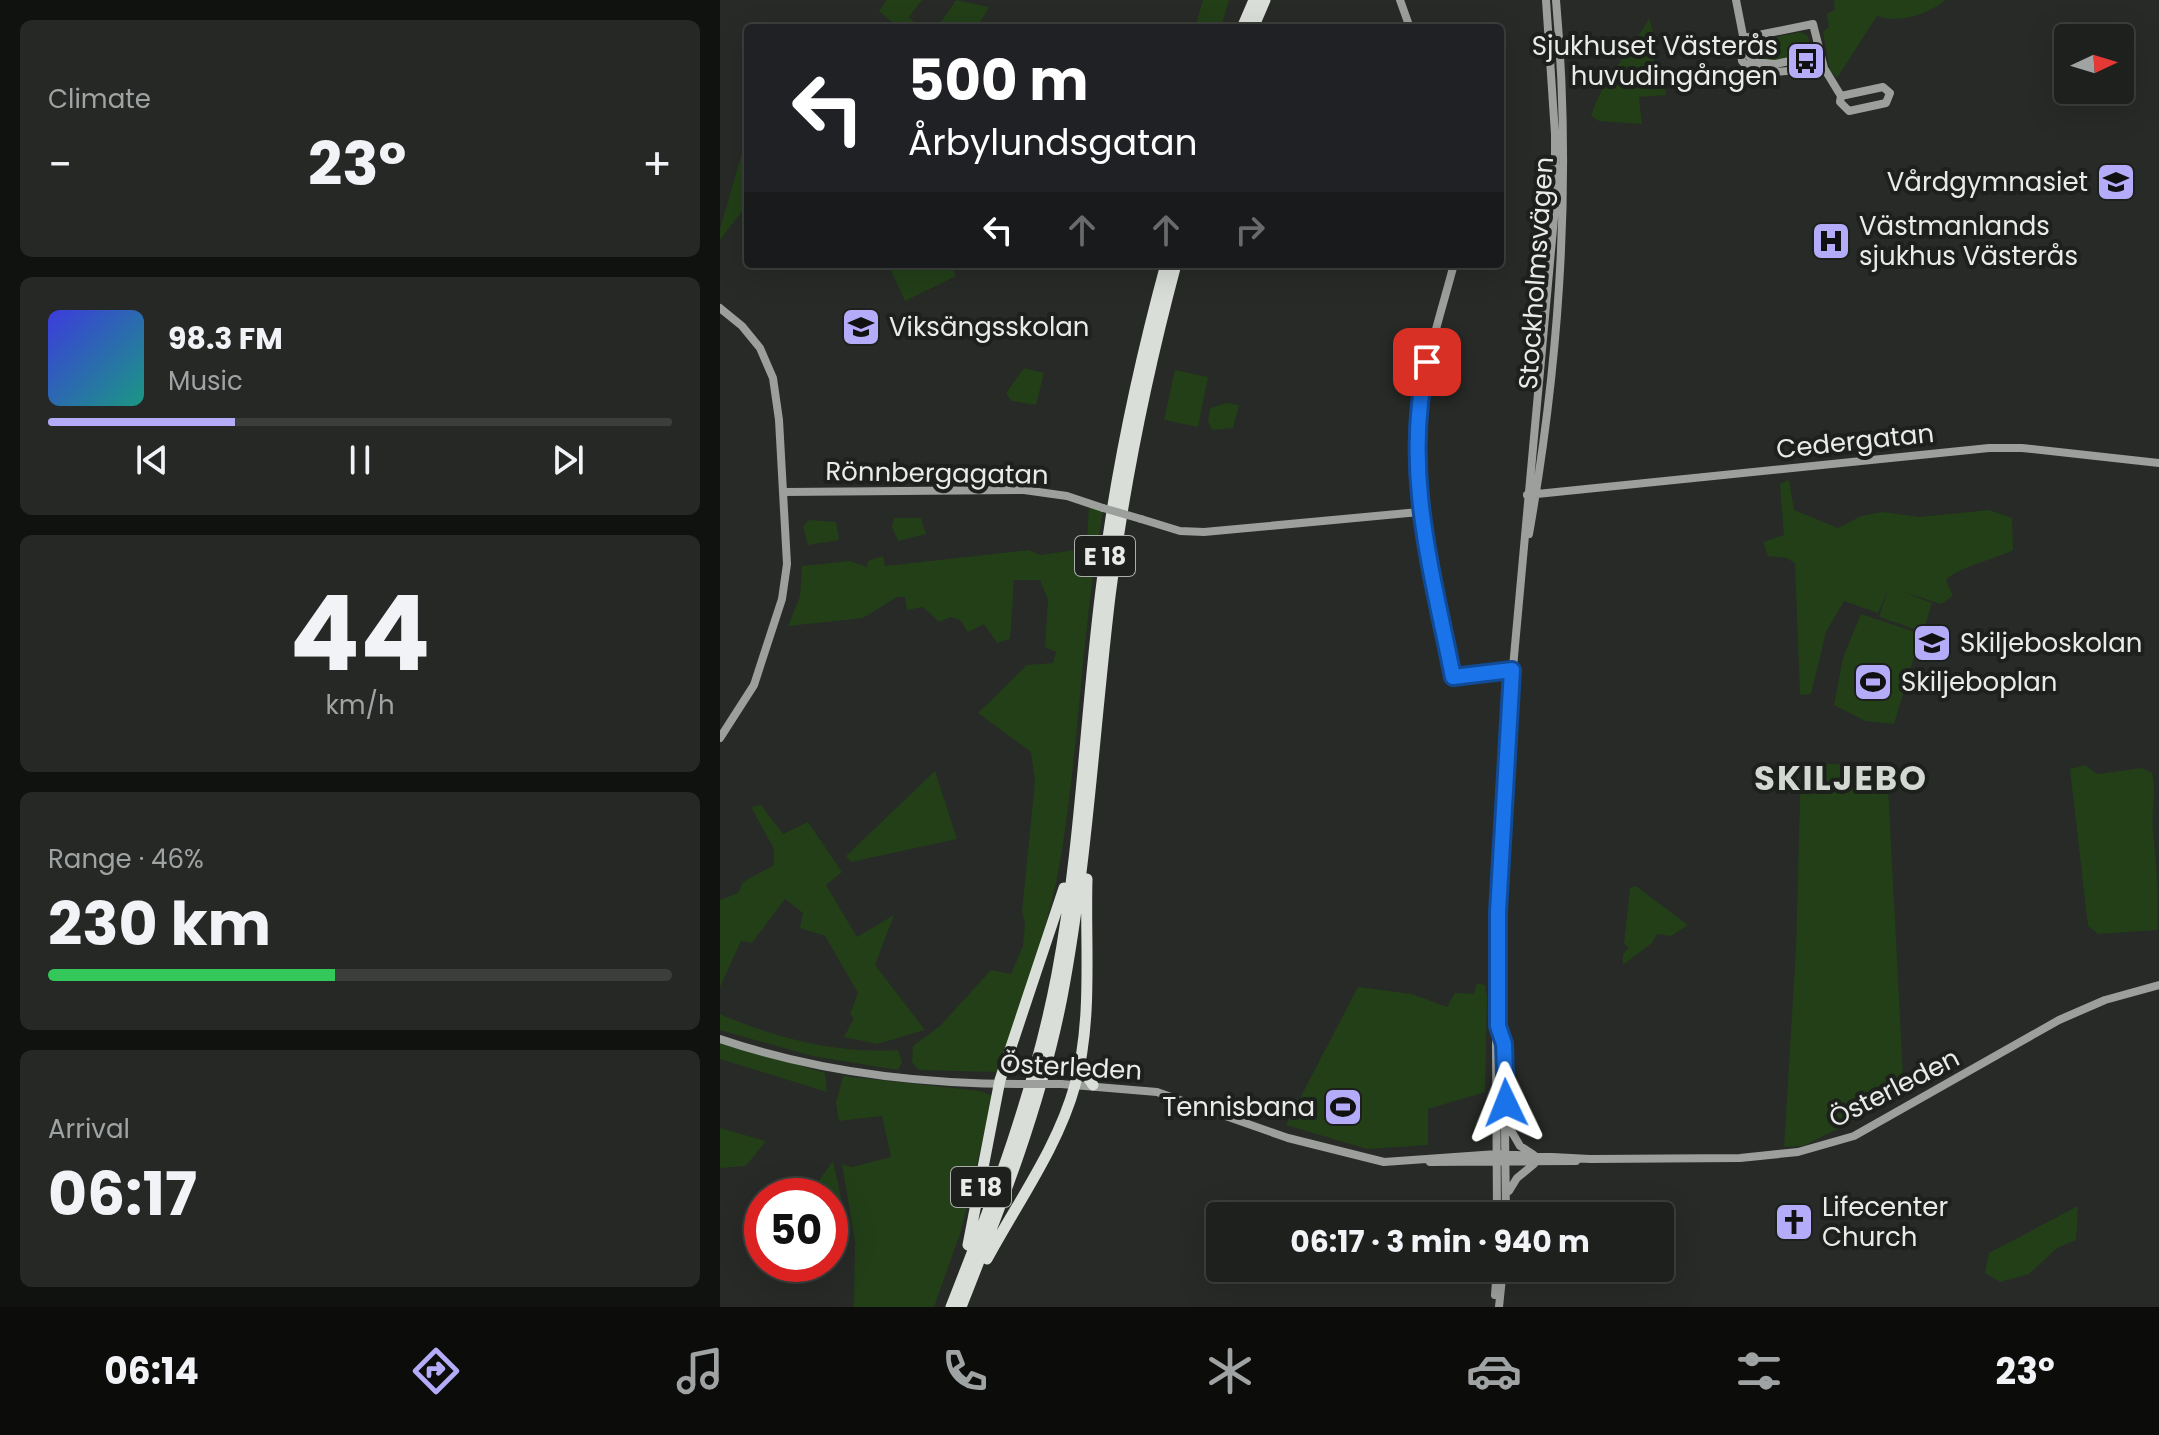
<!DOCTYPE html>
<html lang="en">
<head>
<meta charset="utf-8">
<style>
	body { margin:0; font-family:Poppins,sans-serif; background:#252825; color:#f1f3f6; height:100vh; display:flex; flex-direction:column; font-size:30px; white-space:nowrap }
	* { box-sizing:border-box; margin:0 }
	p { font-size:26px; color:#a0a3a3 }
	.icon { flex:none; width:44px; height:44px; fill:none; stroke:currentColor; stroke-width:2; stroke-linecap:round; stroke-linejoin:round }
	.map { position:relative; flex:1; overflow:hidden }
	.details { display:flex; flex-direction:column; gap:20px; padding:20px; background:#10120f; width:720px }
	.details>* { flex:none }
	.banner { position:absolute; left:24px; top:24px; width:760px; height:244px; border-radius:8px; box-shadow:0 8px 32px #0002,0 0 0 2px #3b3e3b; background:#202124; color:#fff; overflow:hidden }
	.needle { width:52px; rotate:86deg }
	.controls { position:absolute; left:1334px; top:24px; display:grid; gap:16px }
	.controls a { display:grid; place-items:center; width:80px; height:80px; border-radius:8px; background:#1d201c; box-shadow:0 8px 32px #0002,0 0 0 2px #3b3e3b; font-size:40px }
	.speed { position:absolute; left:24px; top:1178px; display:flex; gap:16px; font-size:40px; font-weight:700; text-align:center }
	.speed>* { display:grid; place-content:center; width:104px; height:104px; border-radius:50%; background:#1d201c; box-shadow:0 8px 32px #0002,0 0 0 2px #3b3e3b; line-height:1 }
	.speed .limit { border:12px solid #d22; background:#fff; color:#111 }
	.pin { position:absolute; display:grid; place-items:center; width:68px; height:68px; color:#fff; margin:-34px; border-radius:16px; box-shadow:0 4px 12px #0006 }
	.me { position:absolute; width:88px; margin:-44px; rotate:358deg; stroke-linejoin:round; filter:drop-shadow(0 0 6px #0008) }
	.turn { display:flex; align-items:center; gap:28px; height:168px; padding:0 32px; font-size:36px }
	.turn .icon { width:104px; height:104px; stroke-width:2.5 }
	.turn b { display:block; font-size:56px; line-height:68px }
	.lanes { display:flex; align-items:center; height:76px; padding:0 32px; background:#0003; justify-content:center; gap:40px; direction:ltr }
	.lanes .off { opacity:.35 }
	.big { font-size:60px; font-weight:700; line-height:1.1 }
	.details .tile { flex:1; display:flex; flex-direction:column; justify-content:center; gap:12px; min-width:0; padding:0 28px; border-radius:12px; background:#252825 }
	.details .dial { align-items:center; gap:0 }
	.dial b { font-size:104px; line-height:1 }
	.song { display:flex; align-items:center; gap:24px }
	.cover { width:96px; height:96px; border-radius:12px; background:linear-gradient(135deg,hsl(240 70% 55%),hsl(170 70% 35%)) }
	.played { height:8px; border-radius:4px; background:linear-gradient(90deg,#b4acf9 30%,#3b3e3b 30%) }
	.keys { display:flex; justify-content:space-around; direction:ltr }
	.heat { display:flex; justify-content:space-between; align-items:center; font-size:44px; direction:ltr }
	.charge { height:12px; border-radius:6px; background:linear-gradient(90deg,#34c759 46%,#3b3e3b 0) }
	.trip { position:absolute; left:486px; top:1202px; width:468px; height:80px; border-radius:8px; background:#1d201c; box-shadow:0 8px 32px #0002,0 0 0 2px #3b3e3b; font-weight:700; line-height:80px; text-align:center }
	.tab-bar { display:flex; height:128px; justify-content:space-around; align-items:center; background:#0c0d0b; color:#a0a3a3 }
	.tab-bar .icon { width:56px; height:56px }
	.tab-bar .current { color:#b4acf9 }
	.tab-bar b { font-size:36px; color:#f1f3f6 }
	main { display:flex; flex:1; min-height:0 }
	.map>svg:first-child { display:block }
	.green { fill:#223f18 }
	.lines { fill:none; stroke-linecap:round; stroke-linejoin:round }
	.secondary { stroke:#9c9f9c; stroke-width:8 }
	.highway { stroke:#daded9; stroke-width:11 }
	.secondary-bridge { stroke:#9c9f9c; stroke-width:8 }
	.route-casing { stroke:#114b97; stroke-width:20 }
	.route { stroke:#1a73e8; stroke-width:14 }
	.labels { text-anchor:middle; dominant-baseline:central; stroke-width:8; stroke-linejoin:round; paint-order:stroke }
	.shield { fill:#1d201c; stroke:#acaeab; stroke-width:2 }
	.shield-label { font-size:24px; font-weight:bold; fill:#e9ebe8 }
	.poi-label { font-size:26px; fill:#e9ebe8; stroke:#1d201c; text-anchor:start }
	.street-label { font-size:26px; fill:#e9ebe8; stroke:#1d201c }
	.district-label { font-size:34px; font-weight:bold; letter-spacing:2px; fill:#d4d8d3; stroke:#1d201c }
</style>
</head>
<body>
<main>
<section class="details">
<div class="tile"><p>Climate</p>
<div class="heat"><a>−</a><b class="big">23°</b><a>+</a></div>
</div>
<div class="tile">
<div class="song"><i class="cover"></i><div><b>98.3 FM</b><p>Music</p></div></div>
<div class="played"></div>
<div class="keys"><svg class="icon" aria-label="previous" viewBox="0 0 24 24"><path d="M18 5L8 12l10 7zM5 5v14"/></svg><svg class="icon" aria-label="pause" viewBox="0 0 24 24"><path d="M8 5v14M16 5v14"/></svg><svg class="icon" aria-label="next" viewBox="0 0 24 24"><path d="M6 5l10 7-10 7zM19 5v14"/></svg></div>
</div>
<div class="tile dial"><b>44</b><p>km/h</p></div>
<div class="tile"><p>Range · 46%</p><b class="big">230 km</b><div class="charge"></div></div>
<div class="tile"><p>Arrival</p><b class="big">06:17</b></div>
</section>
<div class="map">
<svg width="1439" height="1307" viewBox="0 0 1439 1307">
	<rect width="100%" height="100%" fill="#272a26"/>
	<!-- green -->
	<path class="green" d="M167,0h35l-13,17 12,11h-22l-20,-17z
		M236,0l33,7 -10,17 3,4h-45z
		M483,0h26l-8,28h-26z
		M1114,0h112c-18,14 -47,24 -69,16l-40,62 -7,-8 -7,-38 6,-5 -2,-14 8,-3z
		M929,18l7,24 -4,2 3,23 6,1 5,27 -27,2 3,27 -43,-3 -8,-5c11,-37 40,-64 58,-98z
		M1081,32l7,4 3,16c-18,6 -46,15 -61,3l1,-13z
		M28,132v71l-28,37v-11z
		M168,264h62l6,12 -51,25z
		M304,368l20,5 -8,32 -25,-4 -5,-8z
		M455,370l33,7 -10,50 -34,-7z
		M506,403l13,2 -6,23 -21,2 -4,-9 2,-13z
		M1069,480l5,30 44,18 23,-12 21,-4 38,5 69,-7 23,8 1,32c-20,10 -55,17 -67,30l7,16 -12,8 -38,-12 29,11 -9,29 -44,-15 10,-30 -11,26 -34,-12 -18,31 -15,62 -11,1 -5,-132 -9,-5 -18,-2 -5,-14 21,-7 -4,-51z
		M369,506l14,5c-21,114 -23,230 -42,345 -12,74 -39,145 -64,216l-79,-2 -6,-8 1,-16 27,-20 51,-56 20,4 12,-28 2,-22 -3,-12 13,-130 -4,-30 -53,-39 49,-48 26,-2 3,-11 -11,-5 3,-47 -8,-20h-26l-4,59 -13,4 -13,-19 -16,8 -8,-12 -9,-3 -12,5 -16,-15 -16,3 -2,-13h-8l-34,21 -75,8 12,-30 2,-30 48,-5 17,6 1,-6 15,-5 2,10 144,-16 11,5 43,-6 4,-5z
		M174,518h27l5,16 -28,7 -6,-14z
		M89,520l27,2 3,18 -31,5 -5,-19z
		M1141,614l60,20 -27,90 -29,-3 -31,-16 9,-47z
		M1081,763l86,3 17,330 -101,50 -19,1 12,-197z
		M1365,765l12,9 45,-6 10,5c5,20 -1,37 1,57 3,31 6,69 4,100l-59,4 -10,-8 -18,-157z
		M215,771l22,68 -106,23 -5,-6z
		M41,805l22,29 25,-12 34,50 -16,13 31,52 37,-22 -19,50 50,65 -48,14 -33,-7 10,-19 -4,-4 8,-21 -33,-57 -25,-8 3,-15 -18,-14 -33,44 -11,-2 -21,46v-87l18,-7 5,-11 31,-17v-16l-23,-42z
		M916,886l52,39 -17,11 -14,-2 -5,9 -29,22v-11l6,-6 -5,-4 6,-56z
		M757,983l8,2 2,12 -2,95 -57,17v36l-61,4 -81,-24 72,-138 54,7 35,13 8,-14 19,1z
		M0,1014c54,24 119,40 178,36l4,12 -4,8 -86,-14 -92,-26z
		M0,1041l105,32 2,19 -107,-33z
		M123,1076l137,15 13,5 -32,135 -27,76h-80l1,-65 -13,-78 10,3 39,-10 -9,-41 -43,5 -3,-18z
		M0,1128l46,13 -20,25 -26,2z
		M113,1161l12,55 -15,3v-23h-22z
		M1358,1206l-2,34 -19,8 -28,26 -29,8 -15,-9 4,-20z"/>
	<g class="lines">
		<!-- secondary -->
		<path class="secondary" d="M680,0l10,28
			M1016,0l10,51 7,11 22,2 45,-9
			M1024,38l69,-14 11,44 17,28
			M1020,46l2,15c15,19 60,8 81,4
			M1163,87l7,6 -4,10 -37,8 -9,-9 1,-6z
			M0,308l22,18 18,22 13,30 6,42 8,144 -5,35 -28,86 -34,53
			M64,492l240,-2 43,6 36,12
			M807,495l462,-47h33l137,15
			M421,519l39,12 24,1 215,-20
			M809,534c31,-176 43,-356 27,-534
			M733,677c-17,-83 -42,-167 -35,-253 4,-55 22,-107 36,-160
			M733,677l17,-5 42,-2
			M779,1030l5,14 2,172
			M0,1039c97,33 197,45 299,45
			M341,1084l96,8 131,46 96,24 113,-8 93,5 150,-1 58,-6 56,-16 205,-116 46,-20 54,-15
			M789,1127l11,19 14,9
			M710,1162l146,-1
			M789,1191l8,-13 17,-14
			M777,1216l-1,-172 7,-267 52,-570v-73l-9,-134
			M775,1295l2,-27
			M779,1307l4,-39"/>
		<!-- highway -->
		<path class="highway" d="M522,28l12,-28
			M533,28l12,-28
			M360,1066l13,19
			M248,1245l32,-165 64,-192
			M267,1259c30,-56 71,-112 88,-174 18,-66 10,-139 12,-206
			M231,1307c43,-109 84,-217 106,-333 24,-127 28,-257 44,-384 13,-110 36,-219 65,-326
			M241,1307c40,-101 80,-202 101,-310 25,-132 32,-267 48,-401 14,-112 37,-223 66,-332"/>
		<!-- secondary-bridge -->
		<path class="secondary-bridge" d="M383,508l38,11
			M299,1084h42"/>
	</g>
	<g class="lines">
		<defs>
			<path id="route" d="M707,362c-25,107 5,210 26,315l59,-7 -14,242v114l6,18 2,59"/>
		</defs>
		<!-- route casing -->
		<use href="#route" class="route-casing"/>
		<!-- route -->
		<use href="#route" class="route"/>
	</g>
	<!-- icons -->
	<defs>
		<symbol id="bus-square" viewBox="-11 -11 22 22"><rect x="-9" y="-9" width="18" height="18" rx="4" fill="#b4acf9" stroke="#1d201c"/><path d="M-5-6H5V4H4V6H2V4H-2V6H-4V4H-5ZM-3.5-4V0h7V-4ZM-3.5 1.2v1.5H-2V1.2ZM2 1.2v1.5H3.5V1.2Z" fill="#111"/></symbol>
		<symbol id="school-square" viewBox="-11 -11 22 22"><rect x="-9" y="-9" width="18" height="18" rx="4" fill="#b4acf9" stroke="#1d201c"/><path d="M0-5L7-2L0 1L-7-2ZM-4 1L0 2.5L4 1V4Q0 6-4 4Z" fill="#111"/></symbol>
		<symbol id="hospital-square" viewBox="-11 -11 22 22"><rect x="-9" y="-9" width="18" height="18" rx="4" fill="#b4acf9" stroke="#1d201c"/><path d="M-5-5h3v3.5h4V-5h3V5h-3V1.5h-4V5h-3Z" fill="#111"/></symbol>
		<symbol id="stadium-square" viewBox="-11 -11 22 22"><rect x="-9" y="-9" width="18" height="18" rx="4" fill="#b4acf9" stroke="#1d201c"/><path d="M0-5a6.5 5 0 1 0 0 10a6.5 5 0 1 0 0-10ZM-3.5-1.8h7v3.6h-7Z" fill="#111"/></symbol>
		<symbol id="church-square" viewBox="-11 -11 22 22"><rect x="-9" y="-9" width="18" height="18" rx="4" fill="#b4acf9" stroke="#1d201c"/><path d="M-1.2-6h2.4v3.5h3.3v2.4h-3.3V6h-2.4V-.1h-3.3v-2.4h3.3Z" fill="#111"/></symbol>
	</defs>
	<g fill-rule="evenodd">
		<use href="#bus-square" x="1064" y="39" width="44" height="44"/>
		<use href="#school-square" x="1374" y="160" width="44" height="44"/>
		<use href="#hospital-square" x="1089" y="219" width="44" height="44"/>
		<use href="#school-square" x="119" y="305" width="44" height="44"/>
		<use href="#school-square" x="1190" y="621" width="44" height="44"/>
		<use href="#stadium-square" x="1131" y="660" width="44" height="44"/>
		<use href="#stadium-square" x="601" y="1085" width="44" height="44"/>
		<use href="#church-square" x="1052" y="1200" width="44" height="44"/>
	</g>
	<g class="labels">
		<!-- shield labels -->
		<g class="shield">
			<rect x="355" y="536" width="60" height="40" rx="6"/>
			<rect x="231" y="1167" width="60" height="40" rx="6"/>
		</g>
		<g class="shield-label">
			<text x="385" y="556">E 18</text>
			<text x="261" y="1187">E 18</text>
		</g>
		<!-- poi labels -->
		<g class="poi-label">
			<text x="1058" y="46" text-anchor="end">Sjukhuset Västerås<tspan x="1058" dy="30">huvudingången</tspan></text>
			<text x="1368" y="182" text-anchor="end">Vårdgymnasiet</text>
			<text x="1139" y="226">Västmanlands<tspan x="1139" dy="30">sjukhus Västerås</tspan></text>
			<text x="169" y="327">Viksängsskolan</text>
			<text x="1240" y="643">Skiljeboskolan</text>
			<text x="1181" y="682">Skiljeboplan</text>
			<text x="595" y="1107" text-anchor="end">Tennisbana</text>
			<text x="1102" y="1207">Lifecenter<tspan x="1102" dy="30">Church</tspan></text>
		</g>
		<!-- street labels -->
		<g class="street-label">
			<text transform="translate(816 273) rotate(-86)">Stockholmsvägen</text>
			<text transform="translate(1135 441) rotate(-6)">Cedergatan</text>
			<text transform="translate(217 473) rotate(1)">Rönnbergagatan</text>
			<text transform="translate(351 1067) rotate(3)">Österleden</text>
			<text transform="translate(1174 1088) rotate(-27)">Österleden</text>
		</g>
		<!-- district labels -->
		<g class="district-label">
			<text x="1121" y="778">SKILJEBO</text>
		</g>
	</g>
</svg>
<div class="controls">
<a><svg class="needle" viewBox="-14 -14 28 28"><path d="M0-13l5 13h-10z" fill="#e53935"/><path d="M0 13l5-13h-10z" fill="#a0a3a3"/></svg></a>
</div>
<div class="speed"><div class="limit">50</div></div>
<div class="pin" style="left:707px;top:362px;background:#d93025"><svg class="icon" aria-label="arrive" viewBox="0 0 24 24"><path d="M6 21V4h12l-3 4 3 4H6"/></svg></div>
<svg class="me" style="left:786px;top:1103px" viewBox="-20 -20 40 40"><path d="M0-17L14 15 0 8-14 15z" fill="#1a73e8" stroke="#fff" stroke-width="4"/></svg>
<div class="trip">06:17 · 3 min · 940 m</div>
<div class="banner">
<div class="turn"><svg class="icon" aria-label="left" viewBox="0 0 24 24"><path d="M17 20v-9H6M10 6l-5 5 5 5"/></svg><div><b>500 m</b>Årbylundsgatan</div></div>
<div class="lanes"><svg class="icon" aria-label="left" viewBox="0 0 24 24"><path d="M17 20v-9H6M10 6l-5 5 5 5"/></svg><svg class="icon off" aria-label="ahead" viewBox="0 0 24 24"><path d="M12 20V5M6 11l6-6 6 6"/></svg><svg class="icon off" aria-label="ahead" viewBox="0 0 24 24"><path d="M12 20V5M6 11l6-6 6 6"/></svg><svg class="icon off" aria-label="right" viewBox="0 0 24 24"><path d="M7 20v-9h11M14 6l5 5-5 5"/></svg></div>
</div>
</div>
</main>
<nav class="tab-bar">
<b>06:14</b>
<svg class="icon current" aria-label="directions" viewBox="0 0 24 24"><path d="M12 3l9 9-9 9-9-9zM9 14v-3h6M13 9l2 2-2 2"/></svg>
<svg class="icon" aria-label="music" viewBox="0 0 24 24"><path d="M9 18V5l10-2v13"/><circle cx="6" cy="18" r="3"/><circle cx="16" cy="16" r="3"/></svg>
<svg class="icon" aria-label="phone" viewBox="0 0 24 24"><path d="M5 4h4l2 5-3 2q2 4 5 5l2-3 5 2v4C11 20 4 13 5 4z"/></svg>
<svg class="icon" aria-label="climate" viewBox="0 0 24 24"><path d="M12 3v18M4 7l16 10M4 17L20 7"/></svg>
<svg class="icon" aria-label="car" viewBox="0 0 24 24"><path d="M5 17H2v-5l4-1 3-4h7l3 4 3 1v5h-3M9 17h6M6 11h13"/><circle cx="7" cy="17" r="2"/><circle cx="17" cy="17" r="2"/></svg>
<svg class="icon" aria-label="filters" viewBox="0 0 24 24"><path d="M4 7h16M4 17h16"/><circle cx="9" cy="7" r="2"/><circle cx="15" cy="17" r="2"/></svg>
<b>23°</b>
</nav>
</body>
</html>
